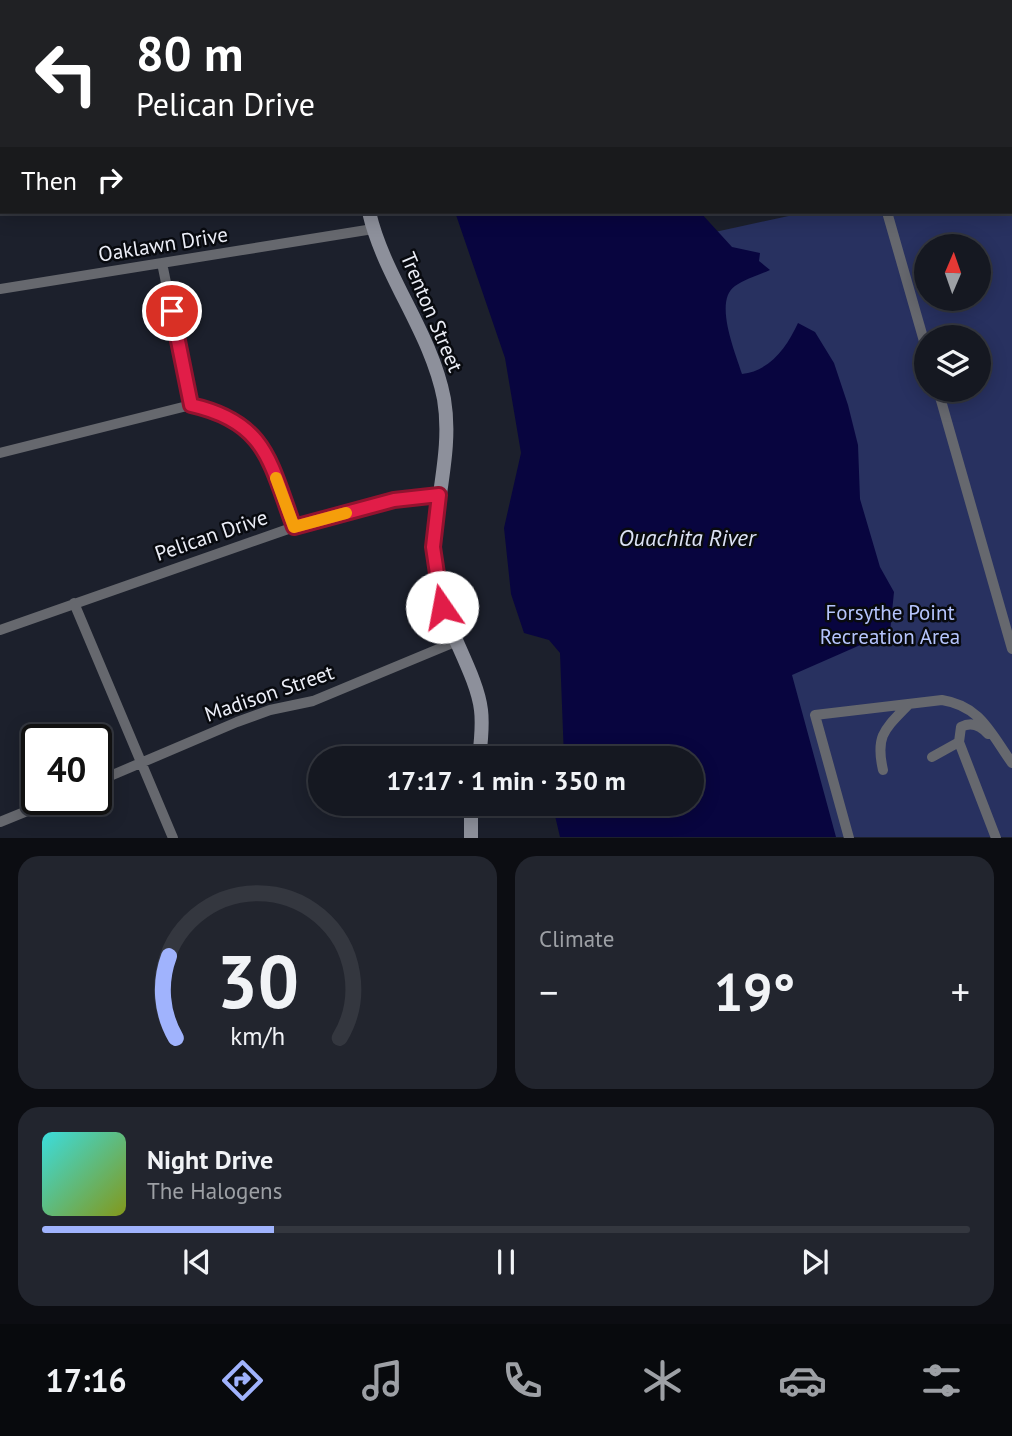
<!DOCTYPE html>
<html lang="en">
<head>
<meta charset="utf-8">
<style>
	body { margin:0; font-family:"PT Sans",sans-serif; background:#22252e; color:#f1f3f6; height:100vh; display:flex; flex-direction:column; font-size:26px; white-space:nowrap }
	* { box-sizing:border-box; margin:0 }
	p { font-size:23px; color:#9da0a5 }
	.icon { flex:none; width:38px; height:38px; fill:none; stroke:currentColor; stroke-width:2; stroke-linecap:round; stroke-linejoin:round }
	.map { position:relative; height:838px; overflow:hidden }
	.sheet { display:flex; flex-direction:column; gap:18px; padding:18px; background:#0c0d12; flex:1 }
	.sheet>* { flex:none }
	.banner { position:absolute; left:0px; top:0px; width:1013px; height:214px; box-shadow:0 4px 18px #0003,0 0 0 2px #34373f; background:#202124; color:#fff; overflow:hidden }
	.needle { width:46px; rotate:2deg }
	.tools { position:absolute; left:914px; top:234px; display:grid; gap:14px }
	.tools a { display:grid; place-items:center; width:77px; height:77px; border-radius:50%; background:#151821; box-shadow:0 4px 18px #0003,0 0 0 2px #34373f; font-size:35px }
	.speed { position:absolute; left:21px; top:724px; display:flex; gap:14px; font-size:35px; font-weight:700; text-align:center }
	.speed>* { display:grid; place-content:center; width:91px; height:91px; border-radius:50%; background:#151821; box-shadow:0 4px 18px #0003,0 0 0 2px #34373f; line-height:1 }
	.speed .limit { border:4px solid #111; border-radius:10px; background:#fff; color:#111 }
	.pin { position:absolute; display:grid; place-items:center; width:60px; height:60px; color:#fff; margin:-30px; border:4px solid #fff; border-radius:50%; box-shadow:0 2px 7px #0007 }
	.me { position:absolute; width:77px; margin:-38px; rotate:348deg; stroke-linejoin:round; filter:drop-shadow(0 0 5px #0008) }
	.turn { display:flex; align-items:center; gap:24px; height:147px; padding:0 21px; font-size:32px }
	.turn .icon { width:91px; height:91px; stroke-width:2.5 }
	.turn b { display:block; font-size:49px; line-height:60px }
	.then { display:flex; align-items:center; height:66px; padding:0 21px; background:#0003; gap:14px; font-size:26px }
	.big { font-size:52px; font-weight:700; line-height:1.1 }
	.sheet .widget { flex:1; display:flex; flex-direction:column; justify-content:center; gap:10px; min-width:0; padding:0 24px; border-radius:21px; background:#22252e }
	.sheet .dial { align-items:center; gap:0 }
	.dial svg { height:182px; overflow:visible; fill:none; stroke:#34373f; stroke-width:7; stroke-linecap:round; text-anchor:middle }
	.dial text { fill:#f1f3f6; stroke:none }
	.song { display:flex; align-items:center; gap:21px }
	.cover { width:84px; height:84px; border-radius:10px; background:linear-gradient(135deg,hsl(180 70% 55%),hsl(70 70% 35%)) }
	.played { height:7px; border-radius:4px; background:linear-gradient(90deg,#a0b3fd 25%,#34373f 25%) }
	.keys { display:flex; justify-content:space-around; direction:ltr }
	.heat { display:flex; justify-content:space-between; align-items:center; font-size:38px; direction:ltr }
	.sheet .tiles { flex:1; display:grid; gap:18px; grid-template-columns:1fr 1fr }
	.widget:last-child { grid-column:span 2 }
	.trip { position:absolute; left:308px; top:746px; width:396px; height:70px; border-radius:35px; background:#151821; box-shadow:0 4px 18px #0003,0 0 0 2px #34373f; font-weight:700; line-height:70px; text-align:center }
	.dock { display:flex; height:112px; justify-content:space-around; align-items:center; background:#080a0d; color:#9da0a5 }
	.dock .icon { width:49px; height:49px }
	.dock .current { color:#a0b3fd }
	.dock b { font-size:32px; color:#f1f3f6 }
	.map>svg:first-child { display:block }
	.green { fill:#283160; fill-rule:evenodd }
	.water { fill:#08053f }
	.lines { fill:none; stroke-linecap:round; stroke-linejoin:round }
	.street { stroke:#66686e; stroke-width:10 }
	.secondary { stroke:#8d909b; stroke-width:14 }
	.route-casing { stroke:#92132f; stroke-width:18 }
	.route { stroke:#e11d48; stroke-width:12 }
	.slow { stroke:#f59e0b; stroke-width:12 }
	.labels { text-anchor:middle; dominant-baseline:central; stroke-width:5; stroke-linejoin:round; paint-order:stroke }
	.street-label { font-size:21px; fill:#eceef7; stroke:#080a0f }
	.park-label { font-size:21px; fill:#b6c5fd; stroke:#080a0f }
	.water-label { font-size:23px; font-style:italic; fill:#dce2f5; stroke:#080a0f }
</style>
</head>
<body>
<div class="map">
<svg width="1012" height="838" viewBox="0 0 1012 838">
	<rect width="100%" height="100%" fill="#1c202c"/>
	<!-- green -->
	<path class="green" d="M1012,30v807h-179l-71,-260 -79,-338 124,-27h205zM926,247h52v52h-52zM926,338h52v52h-52z"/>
	<!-- water -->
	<path class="water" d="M449,0h225v2z
		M455,212h245l32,35 28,6 -1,8 11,9c-11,5 -25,9 -35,16 -22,15 1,68 7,88 28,-3 45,-27 56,-51l17,9 19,31 14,42 10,40 2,54 20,68 14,25 -4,40 -98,43 44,162h-276l-8,-34h139v-45h-127l-4,-105 -11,-13 -25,-7 -13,-39 -7,-66 17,-75 -16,-95z"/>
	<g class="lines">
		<!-- street -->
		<path class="street" d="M89,0v2
			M305,0l1,2
			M777,0l1,2
			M986,0l1,2
			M47,2l11,-2
			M0,9h2
			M1012,44v1
			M0,101h2
			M887,212l39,136
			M162,263l29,142c74,16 80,59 103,122
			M0,289l373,-60
			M938,390l74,259
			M0,453l191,-48
			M74,603l99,235
			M0,630l294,-103 100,-27 45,-5
			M988,734c-7,-8 -16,-13 -27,-7l-2,15 37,96
			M932,757l27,-15
			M883,770c-8,-35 2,-41 26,-66
			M96,782l141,-60 33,-12 43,-9 142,-59
			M0,822l54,-22
			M849,838l-34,-123 127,-15c39,6 49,34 70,63"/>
		<!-- secondary -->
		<path class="secondary" d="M341,0v2
			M369,212c15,65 62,120 75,187 11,64 -20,127 -6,191 8,39 39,85 43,120 2,16 0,32 -2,48
			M471,803v35"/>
	</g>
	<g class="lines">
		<defs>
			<path id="route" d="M172,311l19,94c76,17 79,58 103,122l100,-27 45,-5 -6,52 9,60"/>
		</defs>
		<!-- route casing -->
		<use href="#route" class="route-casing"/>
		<!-- route -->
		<use href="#route" class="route"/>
		<!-- slow -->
		<path class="slow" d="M276,478l18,49 52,-14"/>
	</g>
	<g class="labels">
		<!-- street labels -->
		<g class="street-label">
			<text transform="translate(163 244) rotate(-9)">Oaklawn Drive</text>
			<text transform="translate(432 312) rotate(67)">Trenton Street</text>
			<text transform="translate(211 535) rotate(-19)">Pelican Drive</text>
			<text transform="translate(269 693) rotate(-19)">Madison Street</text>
		</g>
		<!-- park labels -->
		<g class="park-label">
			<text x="890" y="612">Forsythe Point<tspan x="890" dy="24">Recreation Area</tspan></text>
		</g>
		<!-- water labels -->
		<g class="water-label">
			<text x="687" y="537">Ouachita River</text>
		</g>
	</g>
</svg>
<div class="tools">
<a><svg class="needle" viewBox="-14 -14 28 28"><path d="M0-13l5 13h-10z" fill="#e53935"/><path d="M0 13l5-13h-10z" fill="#9da0a5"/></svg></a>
<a><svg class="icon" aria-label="layers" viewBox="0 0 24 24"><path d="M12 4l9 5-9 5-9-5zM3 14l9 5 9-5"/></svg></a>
</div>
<div class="speed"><div class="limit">40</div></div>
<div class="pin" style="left:172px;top:311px;background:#d93025"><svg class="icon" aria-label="arrive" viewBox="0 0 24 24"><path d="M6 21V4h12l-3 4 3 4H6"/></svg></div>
<svg class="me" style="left:442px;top:607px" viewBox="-20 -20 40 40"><circle r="19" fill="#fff"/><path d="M0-13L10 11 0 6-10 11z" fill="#e11d48"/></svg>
<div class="trip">17:17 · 1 min · 350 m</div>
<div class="banner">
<div class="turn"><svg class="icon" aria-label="left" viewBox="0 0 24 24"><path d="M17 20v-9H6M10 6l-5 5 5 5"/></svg><div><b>80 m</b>Pelican Drive</div></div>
<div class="then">Then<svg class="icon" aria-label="right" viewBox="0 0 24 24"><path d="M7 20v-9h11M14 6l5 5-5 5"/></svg></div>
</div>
</div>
<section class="sheet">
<div class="tiles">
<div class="widget dial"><svg viewBox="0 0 100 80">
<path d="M14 69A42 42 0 1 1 86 69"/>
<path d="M14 69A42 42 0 0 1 11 33" stroke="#a0b3fd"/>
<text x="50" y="56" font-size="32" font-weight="700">30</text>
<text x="50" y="72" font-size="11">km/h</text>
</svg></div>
<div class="widget"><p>Climate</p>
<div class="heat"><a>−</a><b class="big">19°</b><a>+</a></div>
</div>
<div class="widget">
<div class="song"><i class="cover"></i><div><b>Night Drive</b><p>The Halogens</p></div></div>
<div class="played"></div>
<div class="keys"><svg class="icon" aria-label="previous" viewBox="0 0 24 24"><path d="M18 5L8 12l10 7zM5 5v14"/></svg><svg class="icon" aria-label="pause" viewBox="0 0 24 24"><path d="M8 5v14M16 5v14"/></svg><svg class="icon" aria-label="next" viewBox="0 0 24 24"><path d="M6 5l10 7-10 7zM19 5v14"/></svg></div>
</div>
</div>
</section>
<nav class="dock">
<b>17:16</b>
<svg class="icon current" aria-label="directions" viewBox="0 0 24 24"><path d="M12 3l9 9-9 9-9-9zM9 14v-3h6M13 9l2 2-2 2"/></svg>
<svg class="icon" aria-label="music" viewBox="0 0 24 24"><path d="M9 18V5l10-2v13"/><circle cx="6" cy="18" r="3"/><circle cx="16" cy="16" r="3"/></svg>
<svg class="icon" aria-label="phone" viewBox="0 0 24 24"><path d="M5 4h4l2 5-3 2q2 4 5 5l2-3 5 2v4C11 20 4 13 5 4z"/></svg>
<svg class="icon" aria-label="climate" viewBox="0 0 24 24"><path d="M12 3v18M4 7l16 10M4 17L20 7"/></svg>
<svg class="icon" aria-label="car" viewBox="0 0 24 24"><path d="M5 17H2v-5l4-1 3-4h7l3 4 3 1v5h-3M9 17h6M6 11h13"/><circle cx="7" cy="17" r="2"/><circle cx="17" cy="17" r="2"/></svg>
<svg class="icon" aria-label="filters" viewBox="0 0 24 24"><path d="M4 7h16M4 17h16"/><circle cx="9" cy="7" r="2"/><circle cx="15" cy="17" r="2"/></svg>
</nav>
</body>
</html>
